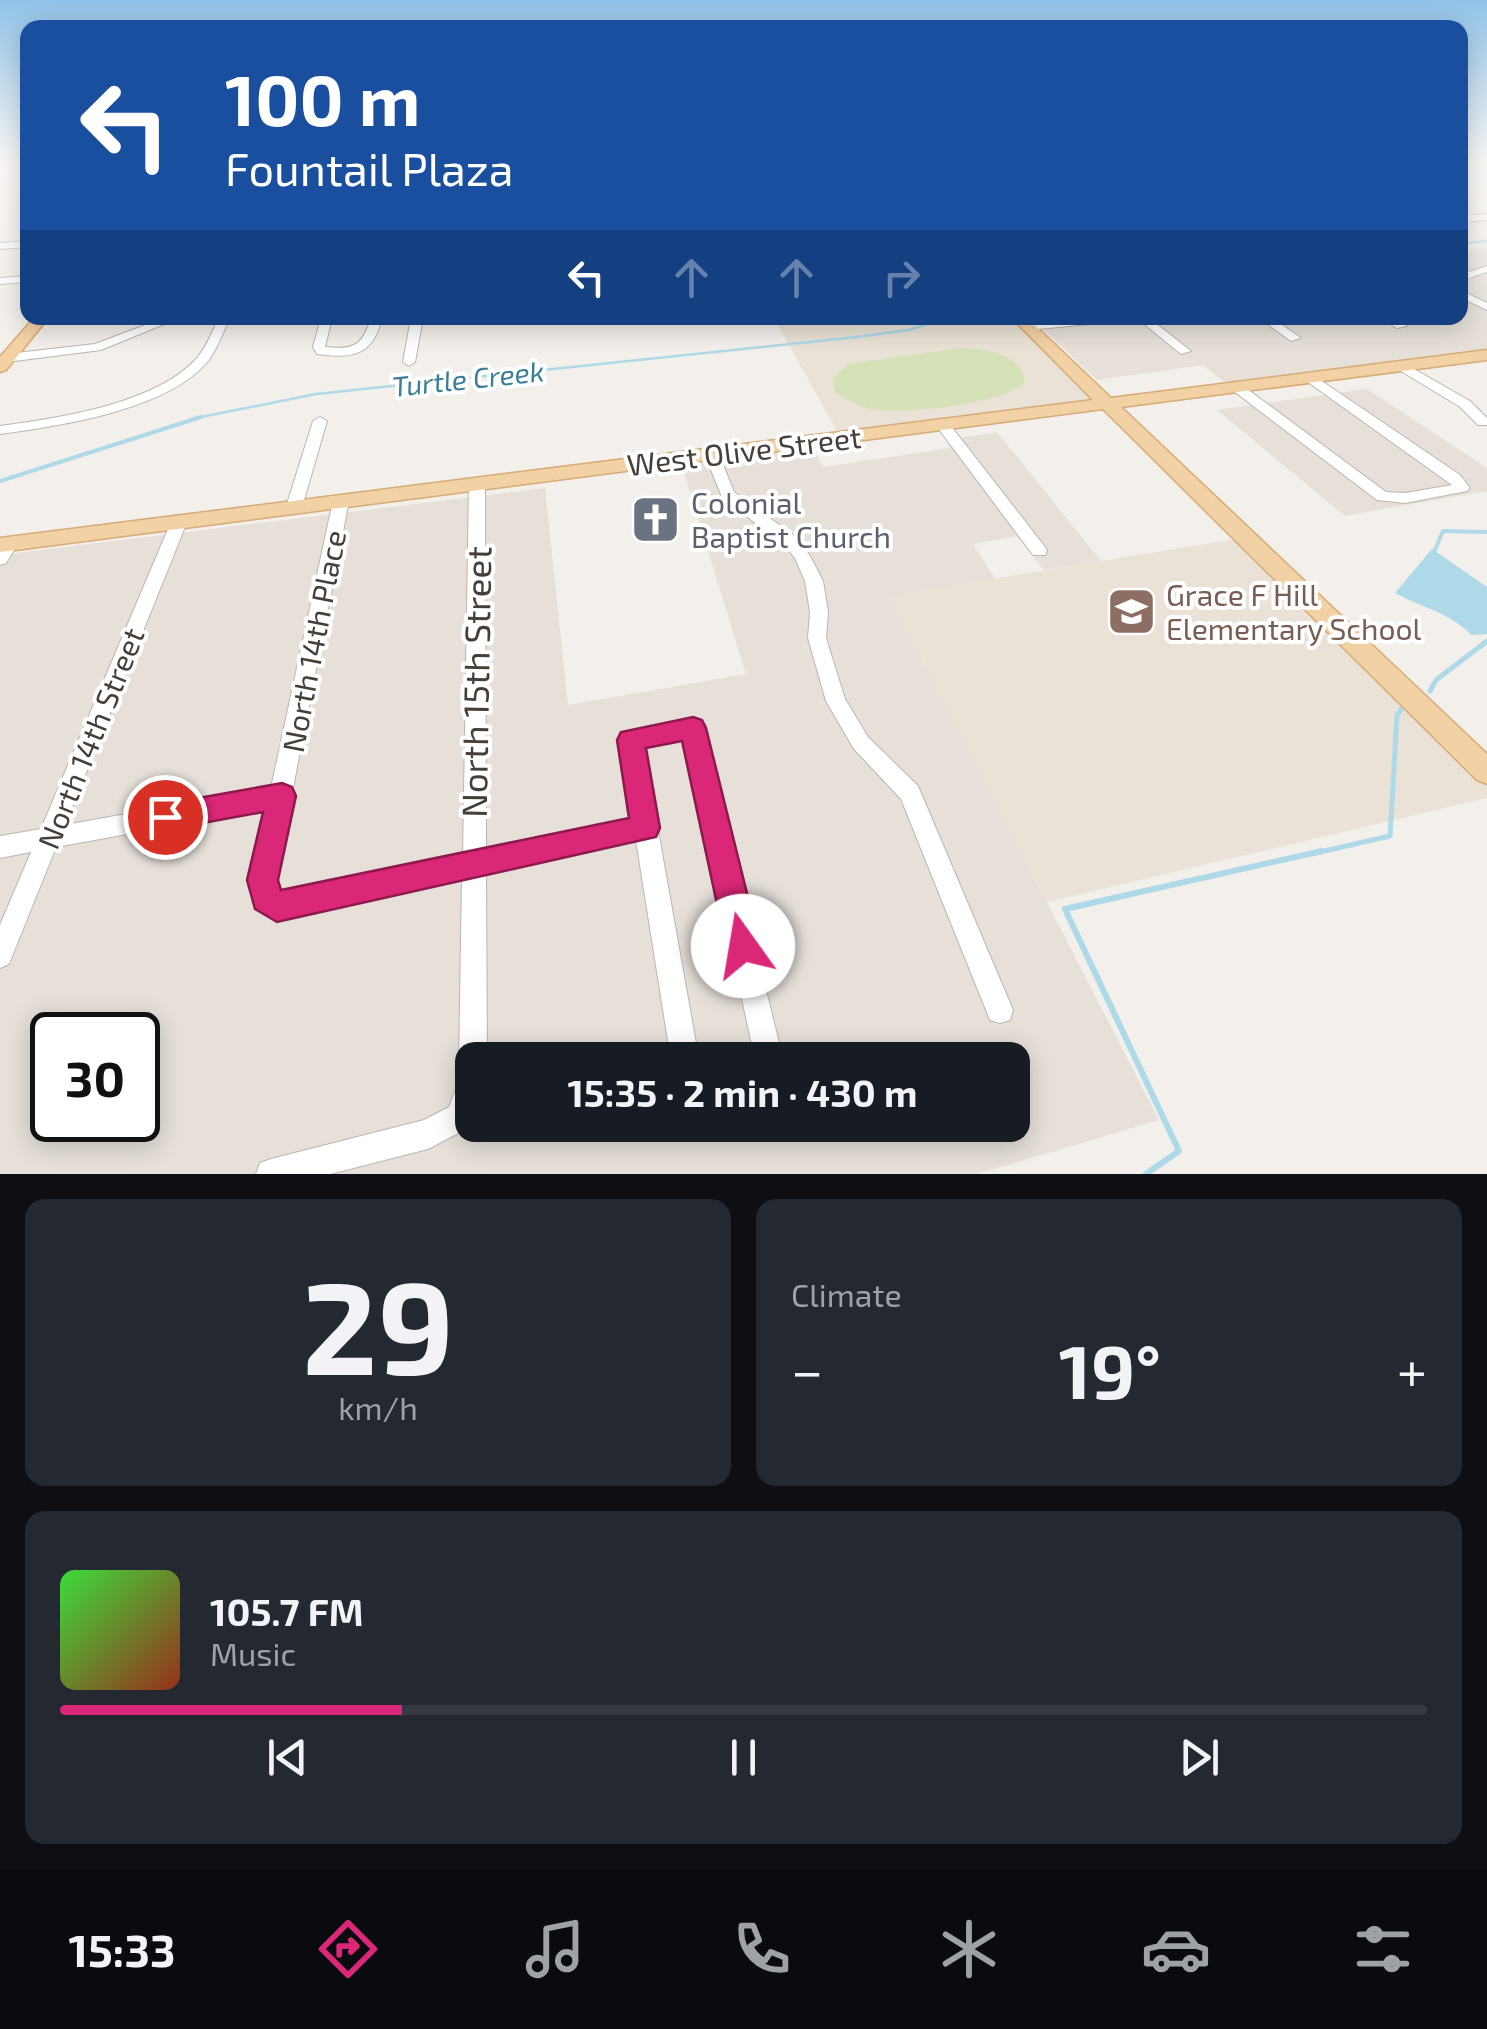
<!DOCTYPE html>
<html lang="en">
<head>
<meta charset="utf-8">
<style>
	body { margin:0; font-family:"Exo 2",sans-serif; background:#242831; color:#f1f3f6; height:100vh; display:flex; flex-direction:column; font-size:38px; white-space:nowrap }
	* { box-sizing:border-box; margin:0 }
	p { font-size:32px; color:#9ea1a6 }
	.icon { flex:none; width:55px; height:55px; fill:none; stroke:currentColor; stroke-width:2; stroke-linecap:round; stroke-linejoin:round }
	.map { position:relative; height:1174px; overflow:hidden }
	.panel { display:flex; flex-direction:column; gap:25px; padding:25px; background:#0d0f14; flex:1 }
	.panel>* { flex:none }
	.banner { position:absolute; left:20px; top:20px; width:1448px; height:305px; border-radius:20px; box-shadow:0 5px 25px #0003; background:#1a4fa0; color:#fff; overflow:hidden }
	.speed { position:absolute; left:30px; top:1012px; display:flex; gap:20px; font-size:50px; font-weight:700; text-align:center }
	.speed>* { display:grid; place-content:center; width:130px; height:130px; border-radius:50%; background:#171b24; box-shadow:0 5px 25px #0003; line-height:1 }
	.speed .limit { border:5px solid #111; border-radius:15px; background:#fff; color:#111 }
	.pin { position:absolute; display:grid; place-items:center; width:85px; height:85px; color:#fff; margin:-42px; border:5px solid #fff; border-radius:50%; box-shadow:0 2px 10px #0007 }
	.me { position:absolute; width:110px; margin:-55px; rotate:347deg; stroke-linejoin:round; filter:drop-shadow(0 0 8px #0008) }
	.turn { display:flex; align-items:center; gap:35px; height:210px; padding:0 40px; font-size:45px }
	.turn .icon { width:130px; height:130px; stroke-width:2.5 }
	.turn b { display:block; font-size:70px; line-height:85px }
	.lanes { display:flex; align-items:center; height:95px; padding:0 40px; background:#0003; justify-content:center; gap:50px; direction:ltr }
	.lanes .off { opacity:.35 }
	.big { font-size:75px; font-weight:700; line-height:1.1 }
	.panel .tile { flex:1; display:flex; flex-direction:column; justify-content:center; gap:15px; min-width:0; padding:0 35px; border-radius:20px; background:#242831 }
	.panel .dial { align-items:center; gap:0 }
	.dial b { font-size:130px; line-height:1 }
	.song { display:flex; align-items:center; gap:30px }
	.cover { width:120px; height:120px; border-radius:15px; background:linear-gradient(135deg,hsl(120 70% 55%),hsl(10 70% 35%)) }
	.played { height:10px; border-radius:5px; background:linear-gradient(90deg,#db2777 25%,#363941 25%) }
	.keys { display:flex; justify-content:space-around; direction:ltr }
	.heat { display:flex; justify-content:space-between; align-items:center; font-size:55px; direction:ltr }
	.panel .tiles { flex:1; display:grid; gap:25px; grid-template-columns:1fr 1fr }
	.tile:last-child { grid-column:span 2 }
	.trip { position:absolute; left:455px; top:1042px; width:575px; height:100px; border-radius:20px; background:#171b24; box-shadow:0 5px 25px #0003; font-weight:700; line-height:100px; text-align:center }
	.tab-bar { display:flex; height:160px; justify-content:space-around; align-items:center; background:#090b0e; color:#9ea1a6 }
	.tab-bar .icon { width:70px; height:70px }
	.tab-bar .active { color:#db2777 }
	.tab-bar b { font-size:45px; color:#f1f3f6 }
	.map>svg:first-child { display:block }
	.residential { fill:#e6e0d9; fill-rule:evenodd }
	.education { fill:#eae2d6 }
	.green { fill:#d5e2b8 }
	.water { fill:#aed9e8 }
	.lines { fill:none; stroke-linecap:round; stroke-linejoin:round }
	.stream-far3 { stroke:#aed9e8; stroke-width:2.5 }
	.stream-far2 { stroke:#aed9e8; stroke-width:4 }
	.stream-far1 { stroke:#aed9e8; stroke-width:5 }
	.stream { stroke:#aed9e8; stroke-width:6 }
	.minor-casing { stroke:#bdb5ae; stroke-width:2 }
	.major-casing { stroke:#d6ab76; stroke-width:3 }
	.minor { fill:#fff; fill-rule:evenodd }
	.major { fill:#f2d1a4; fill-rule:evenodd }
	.route { fill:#db2777; stroke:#8e194d; stroke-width:2.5 }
	.labels { text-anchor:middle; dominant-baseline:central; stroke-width:8; stroke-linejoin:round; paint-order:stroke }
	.far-water-label { font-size:28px; font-style:italic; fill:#3a7d96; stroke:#fff }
	.street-label { font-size:30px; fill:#463f39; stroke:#fff }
	.worship-label { font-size:30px; fill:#5b616d; stroke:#fff; text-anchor:start }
	.education-label { font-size:30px; fill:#785e54; stroke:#fff; text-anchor:start }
	.near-street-label { font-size:35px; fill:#463f39; stroke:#fff }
</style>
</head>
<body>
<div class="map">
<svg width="1487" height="1174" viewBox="0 0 1487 1174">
	<rect width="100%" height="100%" fill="#f3efea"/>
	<!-- residential -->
	<path class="residential" d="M1487,248v101l-262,34 -22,-18 -106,15 -66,-62h429v-67z
		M1367,389l120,79v23l-142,25 -128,-106z
		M997,432l104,129 -57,9 -27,-34 -44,8 22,35 -105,18 269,523 -182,54h-977v-619l545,-67 23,217 178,-31 -64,-208 131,-18 10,19 127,-19 -4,-8zM52,1035h86v85h-86zM472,1060h540v65h-540z"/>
	<!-- education -->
	<path class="education" d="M774,318h240l90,85 -263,35z
		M1235,539l252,248v11l-440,104 -158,-306z"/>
	<!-- green -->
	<path class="green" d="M960,348c23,1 61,4 65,33 -14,23 -127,34 -154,28 -13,-3 -25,-9 -36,-18l-2,-12 14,-15z"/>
	<!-- water -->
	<path class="water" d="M1432,549l55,38v47l-15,1c-26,-24 -47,-26 -77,-42z"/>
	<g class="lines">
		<!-- stream-far3 -->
		<path class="stream-far3" d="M1460,244l27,-3
			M191,419l125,-25 541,-57 52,-7 36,-12"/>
		<!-- stream-far2 -->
		<path class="stream-far2" d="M0,481l201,-64
			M1434,552l9,-21 44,1"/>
		<!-- stream-far1 -->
		<path class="stream-far1" d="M1430,691l6,-11 51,-39
			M1311,854l79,-18 7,-120 5,-8"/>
		<!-- stream -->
		<path class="stream" d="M1146,1174l33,-23 -114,-242 257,-58"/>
		<defs>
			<path id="minor" d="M11,163h9l-20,15v-6z
				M1487,214v6l-27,2v-6z
				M28,241v6l-28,2v-6z
				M1487,266v6l-27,9v-6z
				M28,276v6l-28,2v-6z
				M1460,290l27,13v7l-27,-13z
				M164,318h15l-78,32 -94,12 -6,-4 6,-4 88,-10z
				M219,318h11c-7,14 -12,29 -21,42 -40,50 -149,66 -209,74v-8c59,-8 155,-22 196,-67 11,-12 16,-28 23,-41z
				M321,318h11l-7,29c29,3 37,-1 46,-29h11c-9,38 -30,41 -65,36l-4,-7z
				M411,318h12l-8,44 -6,4 -6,-4z
				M1086,318h40l-6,3 -92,9 -6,-4 6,-4z
				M1137,318h12l42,33 -10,3z
				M1259,318h13l29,20 -10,3z
				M1380,318h14l13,8 -10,2z
				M1400,361l70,40 17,17v7h-9l-18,-18 -64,-39 -2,-3z
				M1310,373l150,102 10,13 -3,3 -62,12 -28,-3 -150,-114 2,-3h10l147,109 19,1 47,-8 -147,-105 -1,-3z
				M320,417l7,4 -25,86 -8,5 -6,-2 -2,-3 27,-86z
				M942,420l5,1 98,126 2,4 -2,4h-12l-98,-131z
				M712,451l7,4 15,37 63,46 13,18 13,25 5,31 -2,26 19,61 23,38 50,49 95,224 -3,10 -10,3 -10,-3 -89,-221 -47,-50 -28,-48 -18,-63 2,-26 -5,-31 -10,-23 -10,-12 -63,-49 -17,-42z
				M477,479l8,5 1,367 147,-31 -12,-80 3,-6 69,-14 7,2 82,333 -2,5h-44l4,-10 12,-5 -67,-307 -42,8 56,314h-28l-35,-220 -150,33 1,187h-15l-2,67 -42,22 -98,25h-74l4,-11 11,-4 153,-39 25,-13 9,-23 1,-23 3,-183 -185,40 -19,-12 -7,-26 15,-71 -210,38 -47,117 -9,4v-43l31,-73 -31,6v-22l41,-7 130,-307 8,-5 8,5 -122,303 206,-37 62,-287 8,-5 8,5 -74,379 5,13 183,-37 6,-372z
				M10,539l8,5 -12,19 -6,2v-19l4,-6z"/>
			<path id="major" d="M34,318h14l-42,52 -6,2v-15z
				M1012,318h15l84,80 376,-48v10l-366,47 366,347v30l-10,-4 -374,-371 -1103,143v-14l1093,-138z"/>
		</defs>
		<!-- minor casing -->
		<use href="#minor" class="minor-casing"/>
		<!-- major casing -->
		<use href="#major" class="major-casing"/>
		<!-- minor -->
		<use href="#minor" class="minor"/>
		<!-- major -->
		<use href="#major" class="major"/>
	</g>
	<!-- sky -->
	<linearGradient id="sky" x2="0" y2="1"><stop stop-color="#91c3e8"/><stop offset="0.5" stop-color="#faf8f6"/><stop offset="1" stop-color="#faf8f6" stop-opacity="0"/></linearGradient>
	<rect width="1487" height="328" fill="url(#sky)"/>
	<!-- route -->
	<path class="route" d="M693,717l9,3 4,8 54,218 -5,11 -12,5 -12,-5 -5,-11 -44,-205 -36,7 14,80 -4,9 -379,85 -22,-13 -8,-29 16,-68 -98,18 -10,-4 -4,-9 4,-9 10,-4 117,-21 10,4 4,9 -18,84 3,10 348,-72 -12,-78 4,-8z"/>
	<!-- icons -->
	<defs>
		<symbol id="church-square" viewBox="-11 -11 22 22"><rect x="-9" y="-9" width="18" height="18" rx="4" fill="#6b7280" stroke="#fff"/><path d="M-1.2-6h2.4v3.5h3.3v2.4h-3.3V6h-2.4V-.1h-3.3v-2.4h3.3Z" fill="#fff"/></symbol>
		<symbol id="school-square" viewBox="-11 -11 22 22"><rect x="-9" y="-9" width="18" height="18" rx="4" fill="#8d6e63" stroke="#fff"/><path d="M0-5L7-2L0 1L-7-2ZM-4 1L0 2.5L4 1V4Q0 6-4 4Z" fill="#fff"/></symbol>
	</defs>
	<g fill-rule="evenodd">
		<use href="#church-square" x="628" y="492" width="55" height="55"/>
		<use href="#school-square" x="1104" y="584" width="55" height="55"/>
	</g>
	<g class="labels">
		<!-- far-water labels -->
		<g class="far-water-label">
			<text transform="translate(468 378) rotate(-6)">Turtle Creek</text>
		</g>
		<!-- street labels -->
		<g class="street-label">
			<text transform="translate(744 450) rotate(-7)">West Olive Street</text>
			<text transform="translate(313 641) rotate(-79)">North 14th Place</text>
			<text transform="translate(90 738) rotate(-68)">North 14th Street</text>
		</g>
		<!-- worship labels -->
		<g class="worship-label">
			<text x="691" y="502">Colonial<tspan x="691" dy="34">Baptist Church</tspan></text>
		</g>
		<!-- education labels -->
		<g class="education-label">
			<text x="1166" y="594">Grace F Hill<tspan x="1166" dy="34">Elementary School</tspan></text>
		</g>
		<!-- near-street labels -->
		<g class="near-street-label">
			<text transform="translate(475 682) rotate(-89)">North 15th Street</text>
		</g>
	</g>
</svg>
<div class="speed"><div class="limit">30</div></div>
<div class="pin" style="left:165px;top:817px;background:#d93025"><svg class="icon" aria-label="arrive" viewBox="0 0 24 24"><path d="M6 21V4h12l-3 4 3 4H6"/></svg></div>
<svg class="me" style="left:743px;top:946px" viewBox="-20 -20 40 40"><circle r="19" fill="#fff"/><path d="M0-13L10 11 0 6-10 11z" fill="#db2777"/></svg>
<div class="trip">15:35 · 2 min · 430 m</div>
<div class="banner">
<div class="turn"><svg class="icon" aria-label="left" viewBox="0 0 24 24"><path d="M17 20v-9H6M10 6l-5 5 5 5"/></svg><div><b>100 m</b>Fountail Plaza</div></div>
<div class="lanes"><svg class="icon" aria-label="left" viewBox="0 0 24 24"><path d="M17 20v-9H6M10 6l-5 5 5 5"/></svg><svg class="icon off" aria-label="ahead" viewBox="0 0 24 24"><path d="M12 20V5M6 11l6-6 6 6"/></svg><svg class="icon off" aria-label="ahead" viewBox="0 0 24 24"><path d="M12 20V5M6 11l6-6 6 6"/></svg><svg class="icon off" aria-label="right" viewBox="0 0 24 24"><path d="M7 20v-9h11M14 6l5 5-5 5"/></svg></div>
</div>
</div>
<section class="panel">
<div class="tiles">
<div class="tile dial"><b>29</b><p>km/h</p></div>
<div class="tile"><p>Climate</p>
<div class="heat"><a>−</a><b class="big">19°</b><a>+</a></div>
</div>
<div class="tile">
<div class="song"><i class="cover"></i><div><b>105.7 FM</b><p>Music</p></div></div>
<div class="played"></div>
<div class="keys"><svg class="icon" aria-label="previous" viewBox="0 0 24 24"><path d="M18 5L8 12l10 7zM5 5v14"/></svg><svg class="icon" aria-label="pause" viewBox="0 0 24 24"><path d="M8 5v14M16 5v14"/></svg><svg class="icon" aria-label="next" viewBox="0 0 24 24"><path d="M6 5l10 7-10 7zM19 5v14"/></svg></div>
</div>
</div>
</section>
<nav class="tab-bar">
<b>15:33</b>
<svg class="icon active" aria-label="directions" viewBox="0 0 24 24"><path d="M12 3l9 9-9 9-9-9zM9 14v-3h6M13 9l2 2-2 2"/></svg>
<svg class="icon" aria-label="music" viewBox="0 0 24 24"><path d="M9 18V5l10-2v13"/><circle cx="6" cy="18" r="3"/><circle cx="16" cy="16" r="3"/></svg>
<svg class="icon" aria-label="phone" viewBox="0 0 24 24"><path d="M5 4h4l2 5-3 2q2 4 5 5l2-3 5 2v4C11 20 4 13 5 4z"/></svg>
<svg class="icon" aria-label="climate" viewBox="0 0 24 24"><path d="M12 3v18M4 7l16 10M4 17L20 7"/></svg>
<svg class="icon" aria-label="car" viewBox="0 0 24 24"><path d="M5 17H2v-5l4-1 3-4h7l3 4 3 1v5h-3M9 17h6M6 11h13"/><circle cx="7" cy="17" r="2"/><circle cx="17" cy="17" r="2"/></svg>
<svg class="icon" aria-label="filters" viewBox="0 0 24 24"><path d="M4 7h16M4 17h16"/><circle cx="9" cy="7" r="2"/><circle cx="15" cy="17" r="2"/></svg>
</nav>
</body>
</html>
